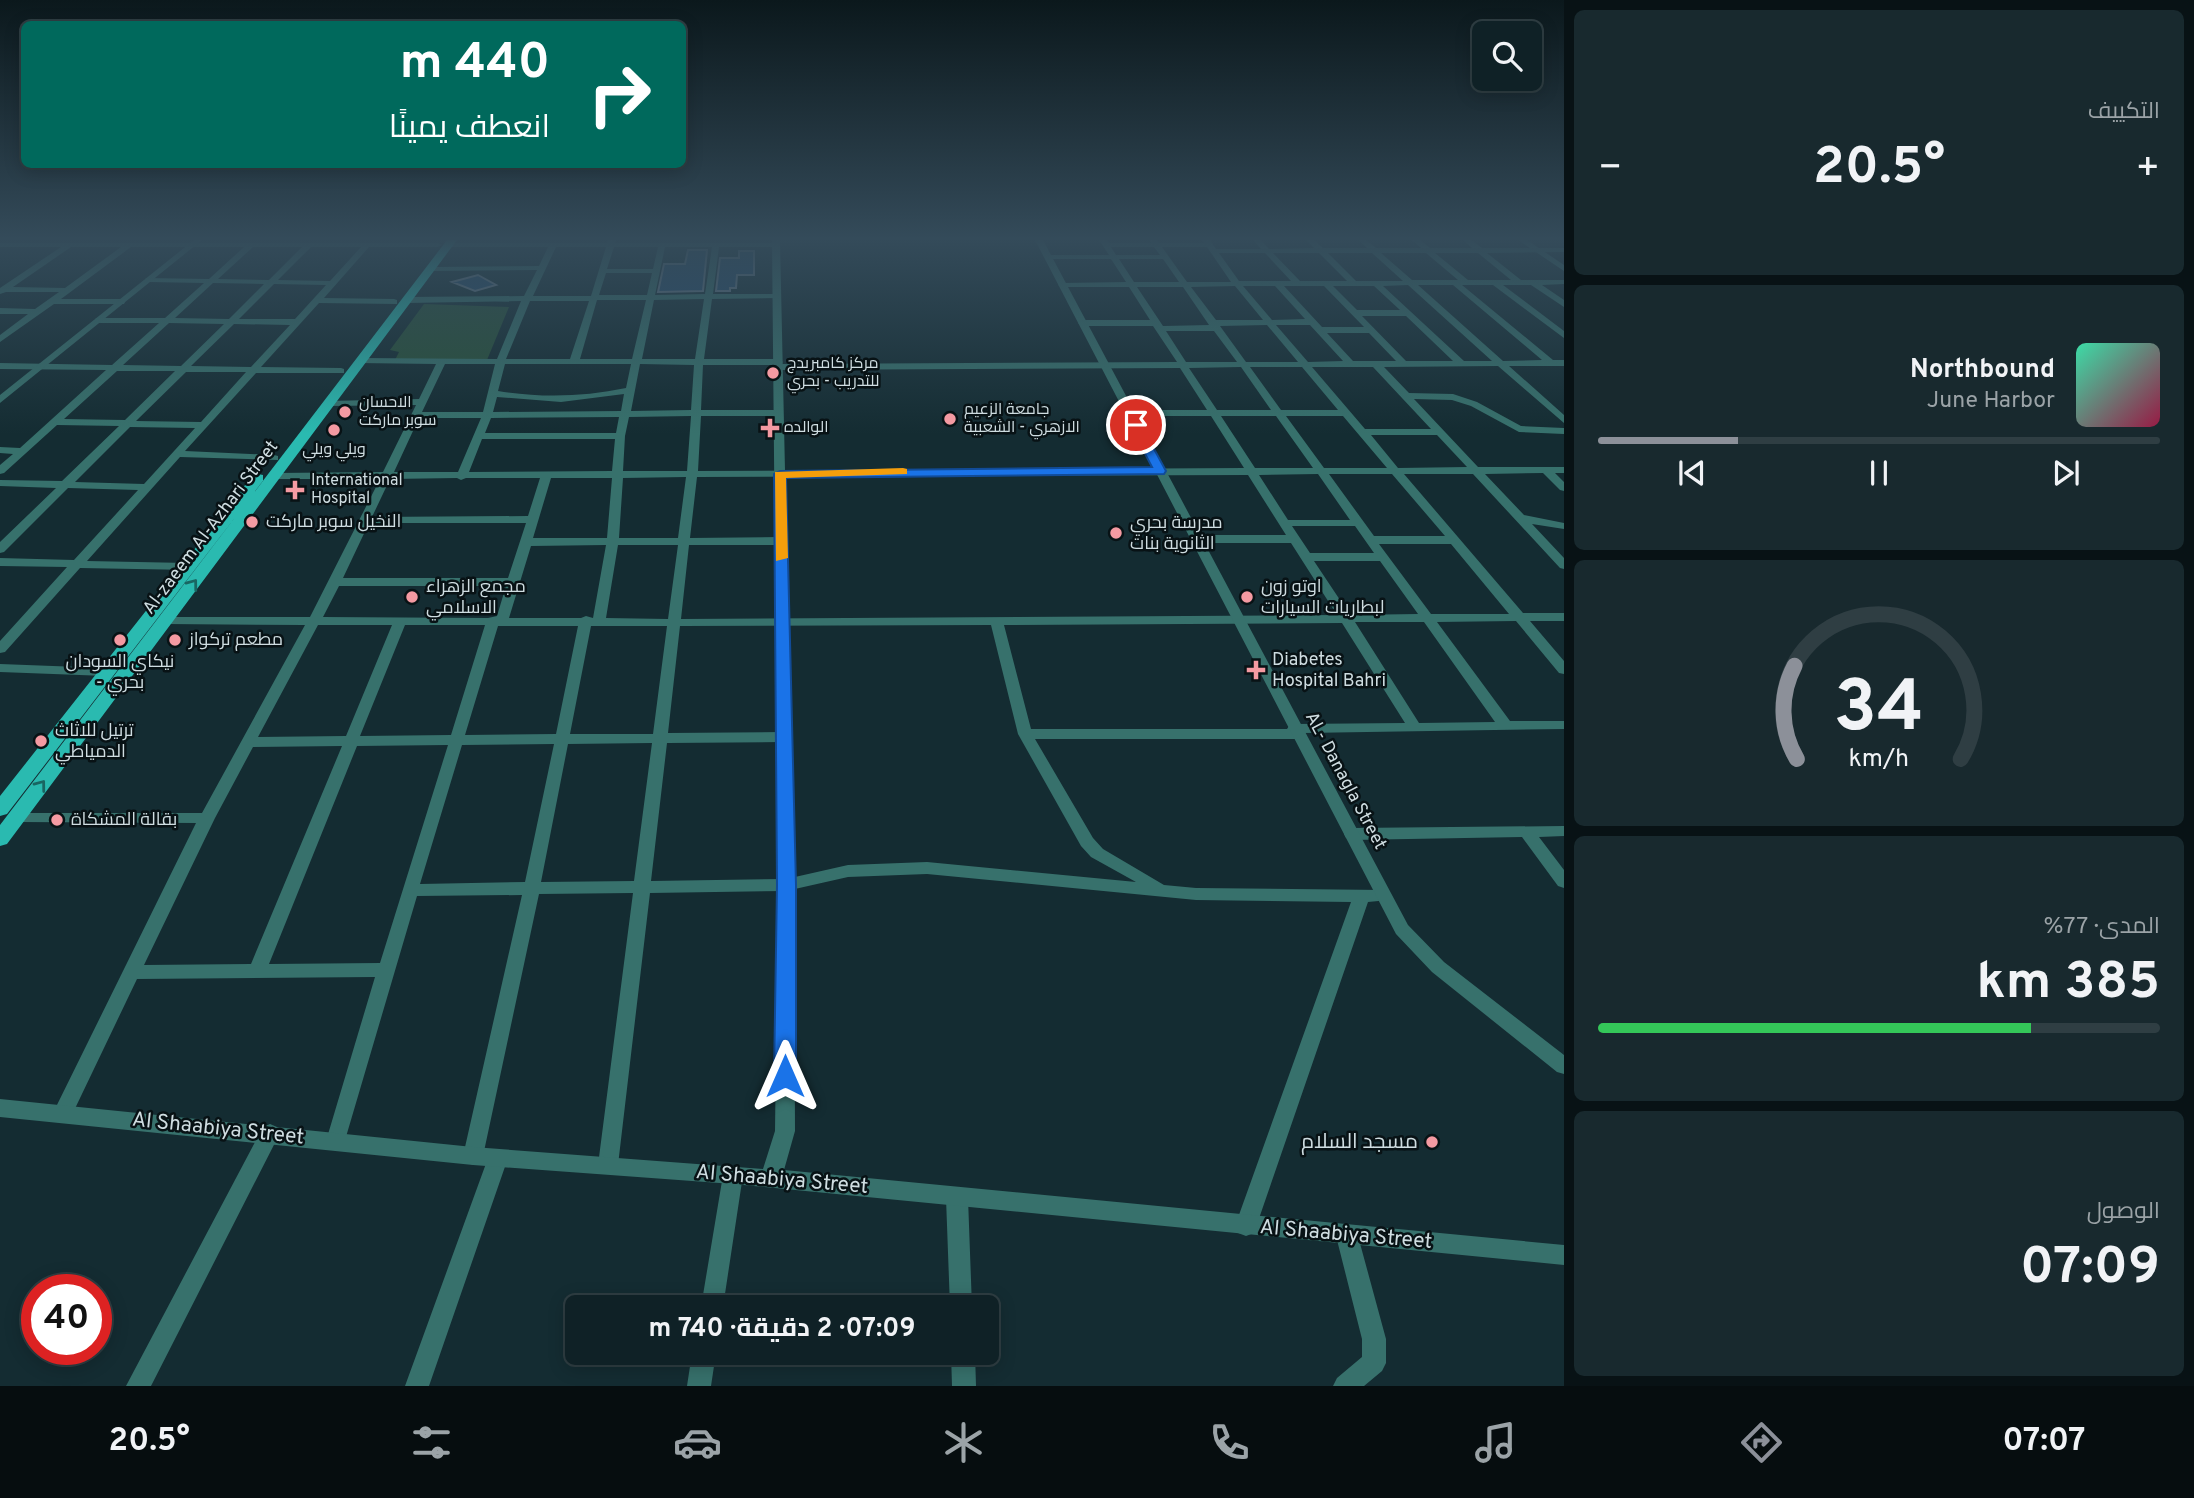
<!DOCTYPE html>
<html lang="ar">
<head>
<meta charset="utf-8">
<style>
	body { margin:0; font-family:Overpass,Cairo,sans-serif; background:#18292e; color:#f1f3f6; direction:rtl; height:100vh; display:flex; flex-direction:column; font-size:26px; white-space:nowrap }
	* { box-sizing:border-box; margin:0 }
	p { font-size:23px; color:#9ba3a7 }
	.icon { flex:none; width:38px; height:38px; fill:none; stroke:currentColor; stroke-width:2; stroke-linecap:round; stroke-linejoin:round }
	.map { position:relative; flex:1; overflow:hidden; direction:ltr }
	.sheet { display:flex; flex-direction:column; gap:10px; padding:10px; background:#081215; width:630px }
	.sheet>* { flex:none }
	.hud { position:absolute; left:21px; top:21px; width:665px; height:147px; border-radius:10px; box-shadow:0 4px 18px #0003,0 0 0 2px #2f3e43; direction:rtl; background:#00695c; color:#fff; overflow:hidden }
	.tools { position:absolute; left:1472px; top:21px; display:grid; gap:14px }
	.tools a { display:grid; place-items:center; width:70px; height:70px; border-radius:10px; background:#0f2126; box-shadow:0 4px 18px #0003,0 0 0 2px #2f3e43; font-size:35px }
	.speed { position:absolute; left:21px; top:1274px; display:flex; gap:14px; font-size:35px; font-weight:700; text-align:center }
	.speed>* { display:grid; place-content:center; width:91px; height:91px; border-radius:50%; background:#0f2126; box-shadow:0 4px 18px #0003,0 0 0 2px #2f3e43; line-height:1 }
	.speed .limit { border:10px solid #d22; background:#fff; color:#111 }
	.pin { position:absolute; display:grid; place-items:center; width:60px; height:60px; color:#fff; margin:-30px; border:4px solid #fff; border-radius:50%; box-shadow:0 2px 7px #0007 }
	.me { position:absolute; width:77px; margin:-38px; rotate:0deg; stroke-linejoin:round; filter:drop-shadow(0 0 5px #0008) }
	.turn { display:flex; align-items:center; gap:24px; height:147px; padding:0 21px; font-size:32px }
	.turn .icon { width:91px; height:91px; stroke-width:2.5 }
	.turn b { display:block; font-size:49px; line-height:60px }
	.big { font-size:52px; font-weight:700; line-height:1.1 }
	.sheet .widget { flex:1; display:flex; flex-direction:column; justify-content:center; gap:10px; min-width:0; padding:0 24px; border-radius:10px; background:#18292e }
	.sheet .dial { align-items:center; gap:0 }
	.dial svg { height:182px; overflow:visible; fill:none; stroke:#2f3e43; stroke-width:7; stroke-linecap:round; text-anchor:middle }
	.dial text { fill:#f1f3f6; stroke:none }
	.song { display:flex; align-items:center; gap:21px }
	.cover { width:84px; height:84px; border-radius:10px; background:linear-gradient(135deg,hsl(160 70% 55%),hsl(340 70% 35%)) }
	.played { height:7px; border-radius:4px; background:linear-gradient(90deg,#8c9099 25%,#2f3e43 25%) }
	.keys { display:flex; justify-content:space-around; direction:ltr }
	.heat { display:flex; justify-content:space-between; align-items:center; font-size:38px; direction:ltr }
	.charge { height:10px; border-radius:5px; background:linear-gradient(90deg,#34c759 77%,#2f3e43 0) }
	.trip { position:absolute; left:565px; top:1295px; width:434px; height:70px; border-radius:10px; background:#0f2126; box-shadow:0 4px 18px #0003,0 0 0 2px #2f3e43; font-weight:700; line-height:70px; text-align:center; direction:rtl }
	.menu { display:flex; height:112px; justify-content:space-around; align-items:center; background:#060d0f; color:#9ba3a7 }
	.menu .icon { width:49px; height:49px }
	.menu .current { color:#8c9099 }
	.menu b { font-size:32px; color:#f1f3f6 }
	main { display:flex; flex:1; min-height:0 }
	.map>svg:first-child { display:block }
	.green { fill:#285139 }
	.building { fill:#264d72; stroke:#6f7f90; stroke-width:2 }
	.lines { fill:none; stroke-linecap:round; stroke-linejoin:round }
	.minor { fill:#37716c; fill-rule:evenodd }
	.tertiary { fill:#37716c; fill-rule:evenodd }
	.primary { fill:#2abab0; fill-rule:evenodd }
	.oneway { stroke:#196662 }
	.route { fill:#1a73e8; stroke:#114b97; stroke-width:2 }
	.slow { fill:#f59e0b }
	.poi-dot { fill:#f49aa2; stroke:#081215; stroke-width:2.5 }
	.labels { text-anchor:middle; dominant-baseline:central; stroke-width:5; stroke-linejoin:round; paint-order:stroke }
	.far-poi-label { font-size:16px; fill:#cfdde1; stroke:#081215; text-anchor:start }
	.poi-label { font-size:18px; fill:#cfdde1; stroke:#081215; text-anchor:start }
	.street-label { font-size:18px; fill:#cfdde1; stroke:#081215 }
	.near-street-label { font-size:21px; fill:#cfdde1; stroke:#081215 }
	.near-poi-label { font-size:21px; fill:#cfdde1; stroke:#081215; text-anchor:end }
</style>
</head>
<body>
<main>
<section class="sheet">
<div class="widget"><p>التكييف</p>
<div class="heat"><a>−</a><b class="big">20.5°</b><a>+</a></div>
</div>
<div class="widget">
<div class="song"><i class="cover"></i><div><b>Northbound</b><p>June Harbor</p></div></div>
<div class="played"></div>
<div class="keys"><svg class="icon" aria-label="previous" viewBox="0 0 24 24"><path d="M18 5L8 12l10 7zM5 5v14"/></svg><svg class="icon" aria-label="pause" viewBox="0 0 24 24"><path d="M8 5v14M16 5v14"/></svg><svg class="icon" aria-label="next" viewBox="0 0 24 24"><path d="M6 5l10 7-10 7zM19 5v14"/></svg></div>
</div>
<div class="widget dial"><svg viewBox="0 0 100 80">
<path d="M14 69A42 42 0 1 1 86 69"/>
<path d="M14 69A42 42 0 0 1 13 28" stroke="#8c9099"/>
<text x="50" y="56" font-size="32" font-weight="700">34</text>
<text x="50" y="72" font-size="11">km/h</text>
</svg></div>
<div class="widget"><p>المدى · 77%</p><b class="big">385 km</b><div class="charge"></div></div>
<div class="widget"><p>الوصول</p><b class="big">07:09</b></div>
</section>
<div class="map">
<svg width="1564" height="1386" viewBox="0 0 1564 1386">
	<rect width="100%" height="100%" fill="#142c32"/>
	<!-- green -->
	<path class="green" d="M424,304l85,3 -22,53h-92l4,-8 -9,-2z"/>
	<!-- building -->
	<path class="building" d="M688,250h19l-4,41 -45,1 6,-28h21z
		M739,251h15v24h-17l-1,13h-6v3h-14l4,-33h19z
		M478,275l18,10 -21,6 -23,-9z"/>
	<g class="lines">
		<!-- minor -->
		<path class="minor" d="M608,240h8l-1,3h164l1,2 -4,2h-57l-6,47h64l4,2 -4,2 -65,1 -8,60h74l5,3 -3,2 397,-2 -24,-36h-71l-4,-3 4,-3h68l-21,-33h-67l-4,-2 4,-2 64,-1 -15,-23h-63l-4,-2 4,-2h61l-10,-15h8l2,3h42l-2,-3h8l2,3h45l-2,-3h8l6,9h45l-8,-9h8l8,9 45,-1 -8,-8h8l9,8h44l-9,-8h8l10,8h45l-9,-8h8l10,8h42l-9,-8h8l11,8h82v4l-77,1 34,27h43v4l-22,1 22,15v7l-33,-22h-28l61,46v7l-71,-53h-31l91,75h11v6h-55l55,49v8l-66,-57 -114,1 25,26 44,1 24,8 44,24 43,2v6l-45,-2 -48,-26 -19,-6 -38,-1 64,68h86v6h-9l9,9v9l-4,-1 -17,-17 -58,1 39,41 40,8v6l-32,-5 32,34v11l-4,-1 -87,-94h-69l119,139h41v8h-34l34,40v13l-5,-1 -43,-52 -79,1 73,99h54v8l-260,4 -2,4 -5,2h-262l58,99 10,11 61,36 32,3 187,2 6,2 2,4 -2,4 -21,2 -114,331 -8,3 -8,-3 -3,-7 116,-324 -155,-2 -269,-26 -79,3 -62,14 -136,2 -32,272 -3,7 -7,2 -7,-2 -3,-7 35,-272 -94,1 -56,262 -3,6 -7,3 -7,-3 -3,-6 59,-261 -105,1 -74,251 -7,3 -7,-3 -3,-6 49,-164 -238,2 -67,140 -7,3 -7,-3 -3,-6 143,-290 -179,-1 -6,-1 -2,-4 2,-4h191l103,-188 -140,-1 -5,-1 -1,-3 1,-3h150l70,-138h-106l-5,-3 5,-3 109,-1 33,-67 -87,1 -5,-3 2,-2 93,-2 17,-35 -78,-1v-4l3,-1 136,1 24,-58 -114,2 -4,-3 4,-3 117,-1 13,-26 -105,1 -4,-2 4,-2 107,-1 9,-19h-102v-4h161zM556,247h50l-15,49h-58zM614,247h44l-5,22h-46zM665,247h47l-7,47 -50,1zM1111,247h43l6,8h-44zM1162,247h45l24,35h-44zM1219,253h46l26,28h-52zM1273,253h46l28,28h-47zM1328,253h44l31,28h-47zM1381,253h45l32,27h-46zM1435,253h43l33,27h-43zM1119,259h44l16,23h-45zM606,273h46l-5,22h-48zM1408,285l84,76h-28l-81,-75zM1418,285h35l89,75 -39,1zM1235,286l28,34h-47l-25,-33zM1243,286h32l30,33 -33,1zM1284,286h40l40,41h-42zM1333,286h41l26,24h-43zM1137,287h46l26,38 -46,1zM704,299l-9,60h-53l12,-59zM597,300h49l-14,59h-52zM530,301h59l-19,58h-64zM1362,316h44l47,45h-47zM1267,325l31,37h-52l-26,-36zM1276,325h34l33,36 -35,1zM1166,331h48l23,31h-51zM1327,333h42l27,28h-43zM445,364h50l-12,48h-61zM505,364h126l-5,24c-43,9 -85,10 -128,3zM640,364l54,1 -3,45 -60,1zM703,365h73l-3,2 5,3 402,-2 27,42h-78l-5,3 5,3h82l33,52 -546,3 3,-55h75l5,-3 -5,-3h-75zM1241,367l30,43h-54l-28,-42zM1250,367h52l36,43h-57zM1312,367h61l58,62h-66zM624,394l-3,17 -128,1 4,-15 64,5zM691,416l-4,55h-64l2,-35 4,-19zM1221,416h55l37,52h-58zM1286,416h57l44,52h-63zM619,417l-3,16h-131l6,-15zM419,418h62l-23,54h-64zM1371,435h66l30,32 -69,1zM482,439h133l-3,32 -143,1zM1318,474l32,46h-62l-29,-45zM1329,474h63l53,62h-71zM1248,475l38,60h-91l-6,4 6,4h96l46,72 -656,4 8,-74h92l6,-4 -6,-4 -91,1 7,-61zM686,477l-8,61h-59l4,-60zM457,478l4,2 5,-2h74l-12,38 -156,1 18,-38zM551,478h61l-5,60h-74zM369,523h157l-18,55h-165zM1292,526h63l19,27h-64zM1379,544h72l58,70h-78zM606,545l-13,73 -7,-2 -5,2h-72l22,-72zM618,545h60l-10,74 -62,-1zM1314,561h66l38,53 -68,1zM339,586h167l-9,30 -9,2 -165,-1zM1355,622h69l71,100 -76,1zM1342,623l63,100 -111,1 -5,2 -2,3h-256l-27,-104zM318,625h74l-46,111 -88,1zM405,625h80l-34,110 -91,1zM991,625l27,109 63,112 10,11 45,25 -209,-20 -79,3 -62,14 -135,2 16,-138 115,-1 7,-5 -7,-5 -114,1 12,-107zM498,626h80l-22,108 -91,1zM591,626h76l-14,108h-83zM652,743l-18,138 -93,1 27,-138zM554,744l-29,138 -105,2 42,-139zM448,745l-68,218 -111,1 88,-218zM342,746l-91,218 -107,1 71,-147 38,-71z
			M0,243h438l4,2 -4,2h-69l-45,51 70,1 3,1v4l-78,-1 -58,64 80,1 3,1v4h-88l-71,78 89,4 4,1v4l-98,-3 -93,104 101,2 6,4 -2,3 -112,-2 -75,84 -5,1v-12l67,-74 -67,-1v-8l74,2 64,-70 -70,-2 -64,64 -4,1v-11l56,-54 -56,-2v-6l62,1 57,-55 -62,-1 -53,48 -4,1v-9l13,-11 -13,-1v-6l20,1 86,-78 -106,-1v-6l112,2 47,-42h-60l-4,-3 1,-2h69l39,-35 -55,-1 -4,-2 1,-2 63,1 35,-32h-113l-70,52h60l4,3 -1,2h-70l-54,38v-7l28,-21h-28v-6l35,1 24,-17h-53l-6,2v-6l61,-41h-61zM71,247h50l-56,41 -52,-1zM253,247h49l-33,33 -51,-1zM311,247h50l-31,34 -52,-1zM213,283l51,1 -35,35 -54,-1zM274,284l52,1 -31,34h-56zM169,323l55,1 -43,42 -58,-1zM234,324l56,1 -39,42 -60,-1zM117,371h58l-50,49 -61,-1zM186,372h60l-45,50 -65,-1zM130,427l65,1 -51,56 -69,-2z
			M0,664l106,4 7,4 -7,4 -106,-4z
			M1564,826v10l-25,1 25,33v18l-6,-2 -36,-49 -170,3 -6,-2 -2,-4 2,-4 6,-2z
			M270,1124l7,3 3,6 -129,253h-25l137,-259z
			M498,1149l7,3 3,6 -79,228h-24l83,-228 3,-6z
			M733,1166l7,2 3,7 -20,132h-22l22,-132 3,-7z
			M957,1188l8,3 3,7 4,109h-22l-4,-109 3,-7z
			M1347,1226l8,3 3,7 28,103v24l-4,8 -18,15h-31l4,-8 25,-21v-18l-26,-103 3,-7z
			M692,1353h24l-5,33h-24z
			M951,1353h24l1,33h-24z"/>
		<!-- tertiary -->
		<path class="tertiary" d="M194,240h8l-202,163v-8z
			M772,240h8l14,645 1,246 -11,39 780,75v20l-831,-81 -260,-19 -473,-48v-18l473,48 290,22 12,-38 3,-246z
			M1035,240h8l365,685 36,37 120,93v19l-7,-2 -125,-100 -36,-38z
			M1518,240h9l37,25v6z"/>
		<!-- primary -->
		<path class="primary" d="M447,240h10l-450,604 -7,2v-21z
			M258,474l5,1v6l-256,333 -7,2v-20l253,-321z"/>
	</g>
	<!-- one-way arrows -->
	<defs><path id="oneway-chevron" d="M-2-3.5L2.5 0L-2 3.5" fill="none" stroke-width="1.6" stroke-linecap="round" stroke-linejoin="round" transform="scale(1.75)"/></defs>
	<g class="oneway">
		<use href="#oneway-chevron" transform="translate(193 584) rotate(-53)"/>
		<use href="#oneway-chevron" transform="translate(41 785) rotate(-53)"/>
	</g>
	<!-- sky -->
	<linearGradient id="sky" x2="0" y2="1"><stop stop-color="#0b181c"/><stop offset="0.55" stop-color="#344b5a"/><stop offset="1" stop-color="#344b5a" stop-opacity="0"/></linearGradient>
	<rect width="1564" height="434" fill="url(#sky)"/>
	<!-- route -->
	<path class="route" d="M1131,423l10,2 25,46 -2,3 -378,4 10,407v191l-3,6 -8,3 -8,-3 -3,-6 3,-191 -3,-411 6,-3 372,-4 -22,-42z"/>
	<!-- slow -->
	<path class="slow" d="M903,468l4,1v5l-121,4 2,80 -12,3 -1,-89z"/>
	<!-- markers -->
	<g class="poi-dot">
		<circle cx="773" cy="373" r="7"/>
		<circle cx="345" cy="412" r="7"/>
		<circle cx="950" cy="419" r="7"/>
		<path d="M766.5 417.5h7v7h7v7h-7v7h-7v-7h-7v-7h7z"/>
		<circle cx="334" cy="430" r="7"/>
		<path d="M291.5 479.5h7v7h7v7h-7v7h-7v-7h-7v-7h7z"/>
		<circle cx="252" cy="522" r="7"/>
		<circle cx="1116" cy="533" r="7"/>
		<circle cx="412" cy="597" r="7"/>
		<circle cx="1247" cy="597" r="7"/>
		<circle cx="120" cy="640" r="7"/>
		<circle cx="175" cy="640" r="7"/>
		<path d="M1252.5 659.5h7v7h7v7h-7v7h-7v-7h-7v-7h7z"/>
		<circle cx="41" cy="741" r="7"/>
		<circle cx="57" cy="820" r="7"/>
		<circle cx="1432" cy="1142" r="7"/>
	</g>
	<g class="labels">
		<!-- far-poi labels -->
		<g class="far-poi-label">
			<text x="787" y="364">مركز كامبريدج<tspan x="787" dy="18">للتدريب - بحري</tspan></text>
			<text x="359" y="403">الاحسان<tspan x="359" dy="18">سوبر ماركت</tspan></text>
			<text x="964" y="410">جامعة الزعيم<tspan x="964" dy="18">الازهري - الشعبية</tspan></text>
			<text x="784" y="428">الوالده</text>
			<text x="334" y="450" text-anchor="middle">ويلي ويلي</text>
			<text x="311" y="481">International<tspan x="311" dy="18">Hospital</tspan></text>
		</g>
		<!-- poi labels -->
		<g class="poi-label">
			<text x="266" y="522">النخيل سوبر ماركت</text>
			<text x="1130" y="523">مدرسة بحري<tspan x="1130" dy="21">الثانوية بنات</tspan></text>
			<text x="426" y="587">مجمع الزهراء<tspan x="426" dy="21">الاسلامي</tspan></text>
			<text x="1261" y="587">اوتو زون<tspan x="1261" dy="21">لبطاريات السيارات</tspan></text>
			<text x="189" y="640">مطعم تركواز</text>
			<text x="1272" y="660">Diabetes<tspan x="1272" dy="21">Hospital Bahri</tspan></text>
			<text x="120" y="662" text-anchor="middle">نيكاي السودان<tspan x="120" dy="21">- بحري</tspan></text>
			<text x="55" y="731">ترتيل للاثاث<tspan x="55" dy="21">الدمياطي</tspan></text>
			<text x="71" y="820">بقالة المشكاة</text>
		</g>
		<!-- street labels -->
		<g class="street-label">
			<text transform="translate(211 528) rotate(-53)">Al-zaeem Al-Azhari Street</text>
			<text transform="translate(1345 781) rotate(62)">AL- Danagla Street</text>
		</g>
		<!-- near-street labels -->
		<g class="near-street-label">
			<text transform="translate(218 1129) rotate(6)">Al Shaabiya Street</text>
			<text transform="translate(782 1180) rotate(5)">Al Shaabiya Street</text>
			<text transform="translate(1346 1235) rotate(5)">Al Shaabiya Street</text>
		</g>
		<!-- near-poi labels -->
		<g class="near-poi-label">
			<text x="1418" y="1142">مسجد السلام</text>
		</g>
	</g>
</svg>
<div class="tools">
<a><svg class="icon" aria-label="search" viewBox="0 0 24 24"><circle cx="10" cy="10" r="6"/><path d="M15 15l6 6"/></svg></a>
</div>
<div class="speed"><div class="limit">40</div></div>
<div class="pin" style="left:1136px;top:425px;background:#d93025"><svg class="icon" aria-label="arrive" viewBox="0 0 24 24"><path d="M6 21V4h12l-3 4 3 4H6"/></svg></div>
<svg class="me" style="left:785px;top:1076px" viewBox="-20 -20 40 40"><path d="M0-17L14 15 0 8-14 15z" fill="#1a73e8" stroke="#fff" stroke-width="4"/></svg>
<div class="trip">07:09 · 2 دقيقة · 740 m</div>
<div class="hud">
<div class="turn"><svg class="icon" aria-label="right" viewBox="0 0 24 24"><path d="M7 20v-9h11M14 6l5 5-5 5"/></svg><div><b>440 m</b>انعطف يمينًا</div></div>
</div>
</div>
</main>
<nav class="menu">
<b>07:07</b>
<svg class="icon current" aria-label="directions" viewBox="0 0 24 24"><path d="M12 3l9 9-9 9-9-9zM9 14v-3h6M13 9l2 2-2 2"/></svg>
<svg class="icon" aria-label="music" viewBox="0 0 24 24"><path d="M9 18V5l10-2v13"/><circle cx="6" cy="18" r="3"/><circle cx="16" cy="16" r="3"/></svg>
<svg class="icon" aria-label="phone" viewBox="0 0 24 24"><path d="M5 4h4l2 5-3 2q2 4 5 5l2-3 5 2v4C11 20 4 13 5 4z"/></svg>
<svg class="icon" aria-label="climate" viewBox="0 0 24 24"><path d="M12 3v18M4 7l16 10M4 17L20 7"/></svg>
<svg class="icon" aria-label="car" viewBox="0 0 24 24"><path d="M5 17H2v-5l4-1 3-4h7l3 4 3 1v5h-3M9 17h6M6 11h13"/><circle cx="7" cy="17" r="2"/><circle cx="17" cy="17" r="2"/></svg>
<svg class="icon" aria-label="filters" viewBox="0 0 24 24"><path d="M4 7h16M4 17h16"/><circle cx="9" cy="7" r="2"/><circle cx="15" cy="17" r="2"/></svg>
<b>20.5°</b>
</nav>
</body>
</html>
